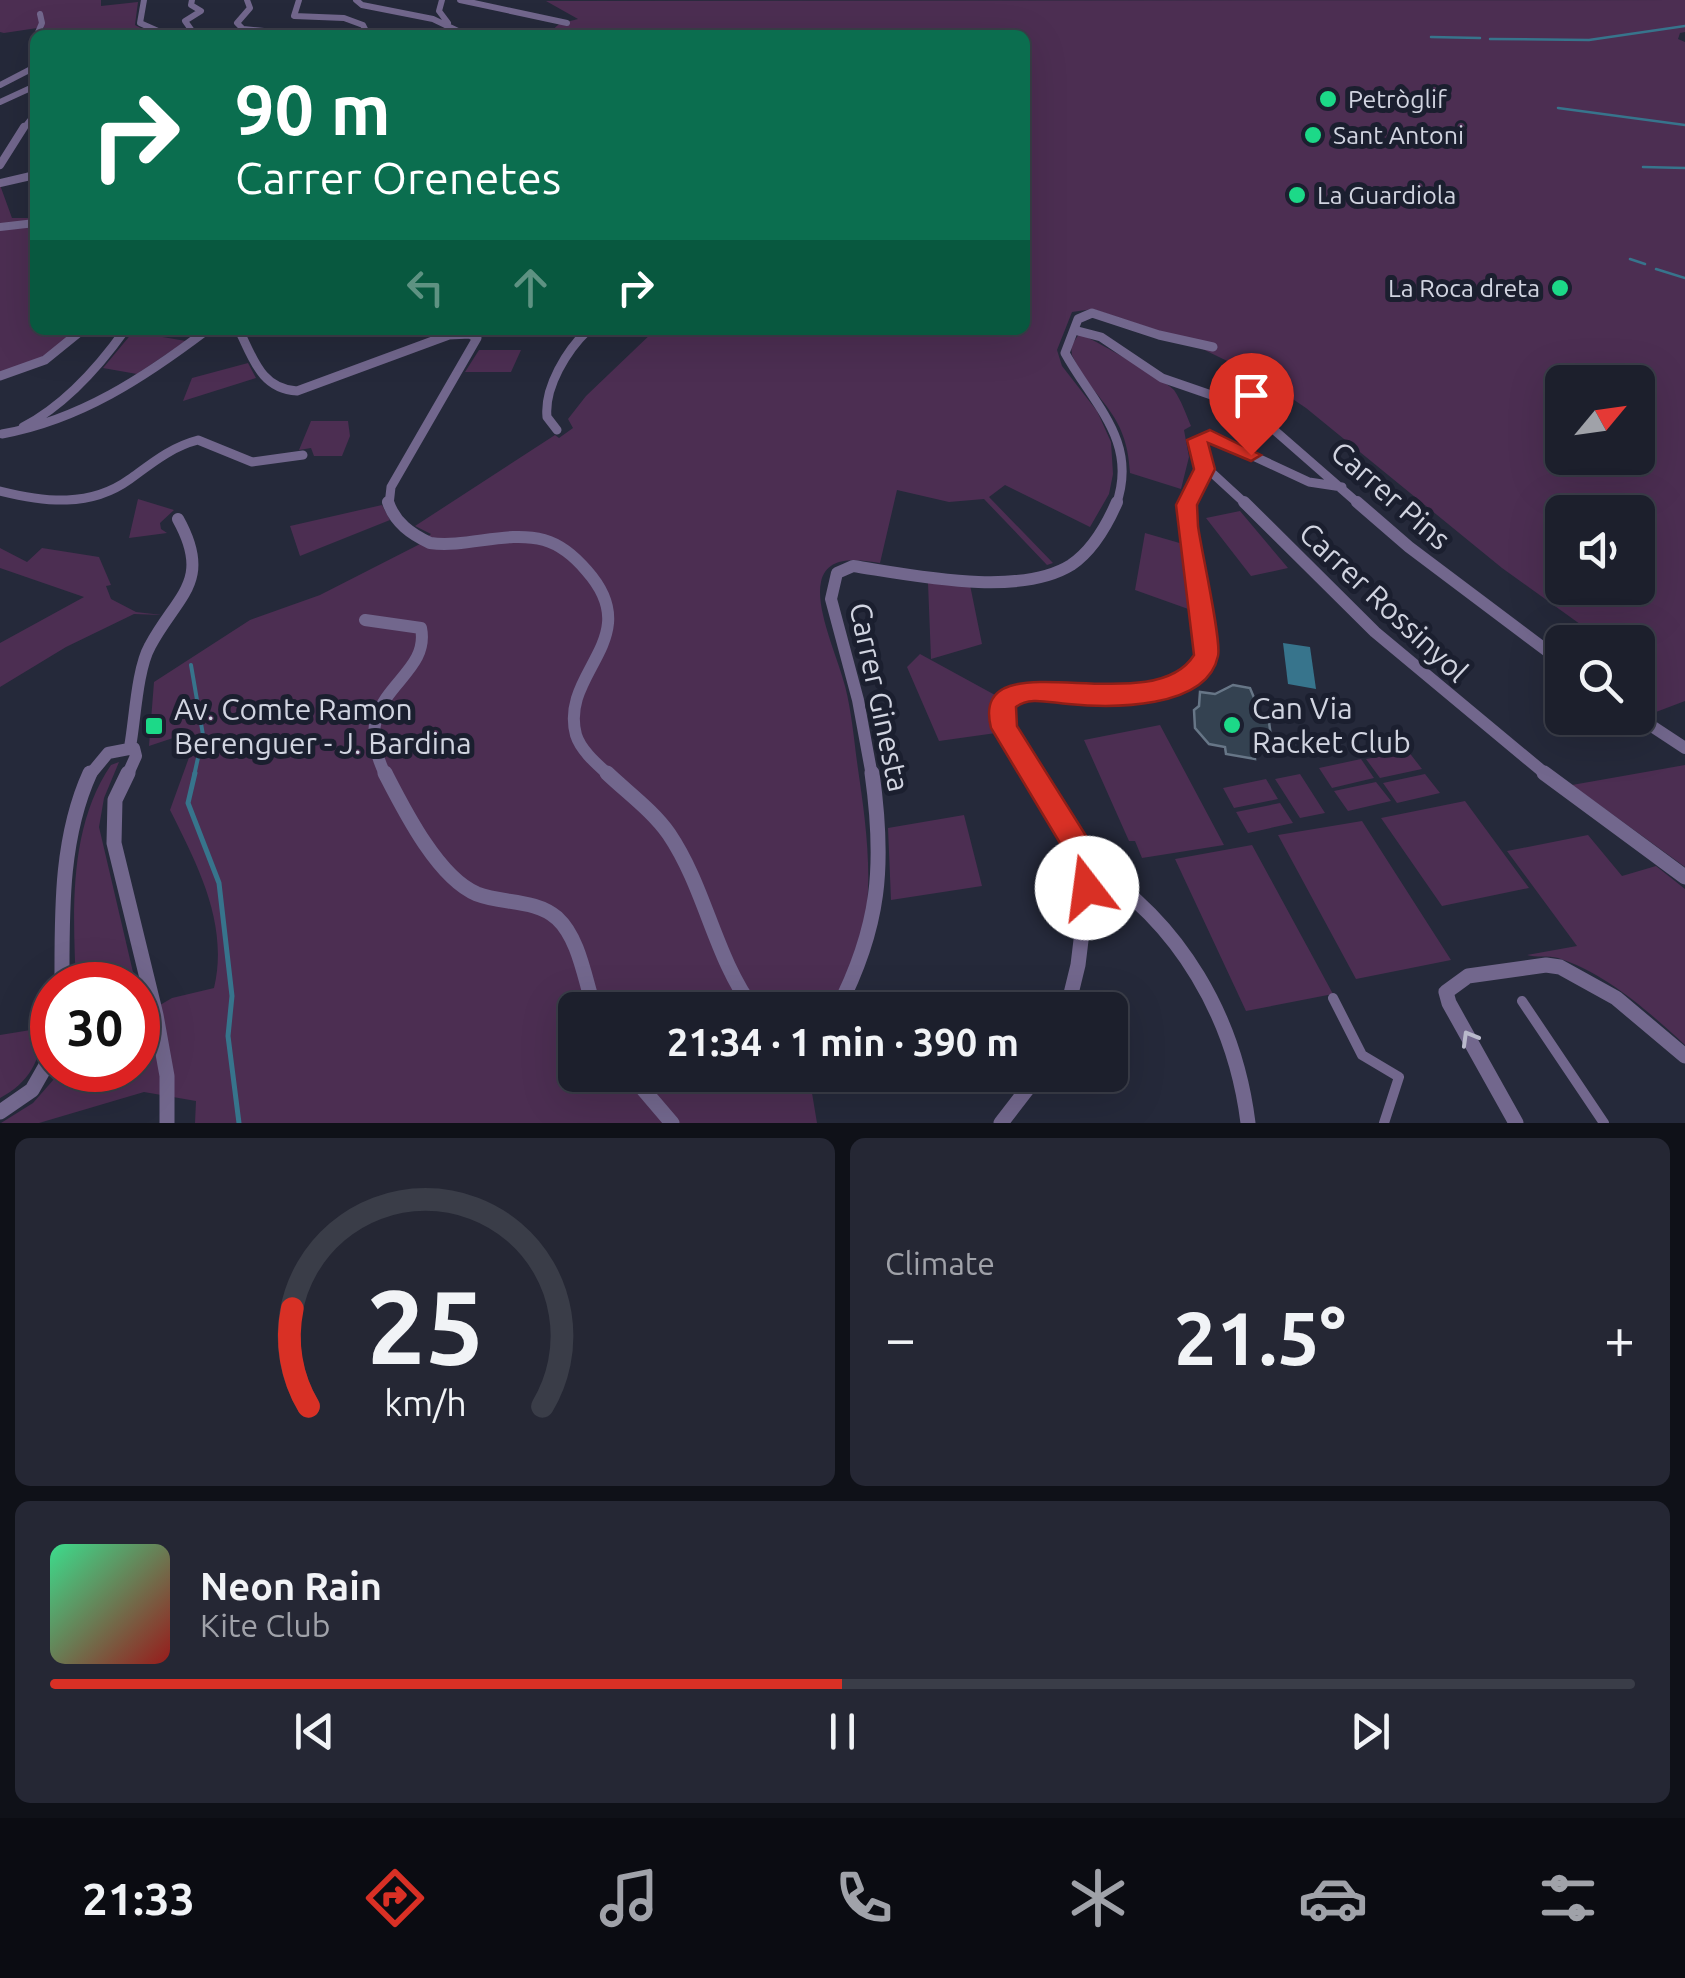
<!DOCTYPE html>
<html lang="en">
<head>
<meta charset="utf-8">
<style>
	body { margin:0; font-family:Ubuntu,sans-serif; background:#252734; color:#f1f3f6; height:100vh; display:flex; flex-direction:column; font-size:38px; white-space:nowrap }
	* { box-sizing:border-box; margin:0 }
	p { font-size:32px; color:#a0a2a9 }
	.icon { flex:none; width:55px; height:55px; fill:none; stroke:currentColor; stroke-width:2; stroke-linecap:round; stroke-linejoin:round }
	.map { position:relative; height:1123px; overflow:hidden }
	.drawer { display:flex; flex-direction:column; gap:15px; padding:15px; background:#0f1118; flex:1 }
	.drawer>* { flex:none }
	.guide { position:absolute; left:30px; top:30px; width:1000px; height:305px; border-radius:15px; box-shadow:0 10px 40px #0002,0 0 0 2px #3a3d48; background:#0b6e4f; color:#fff; overflow:hidden }
	.needle { width:65px; rotate:61deg }
	.fabs { position:absolute; left:1545px; top:365px; display:grid; gap:20px }
	.fabs a { display:grid; place-items:center; width:110px; height:110px; border-radius:15px; background:#1c1f2c; box-shadow:0 10px 40px #0002,0 0 0 2px #3a3d48; font-size:50px }
	.speed { position:absolute; left:30px; top:962px; display:flex; gap:20px; font-size:50px; font-weight:700; text-align:center }
	.speed>* { display:grid; place-content:center; width:130px; height:130px; border-radius:50%; background:#1c1f2c; box-shadow:0 10px 40px #0002,0 0 0 2px #3a3d48; line-height:1 }
	.speed .limit { border:15px solid #d22; background:#fff; color:#111 }
	.pin { position:absolute; display:grid; place-items:center; width:85px; height:85px; color:#fff; margin:-102px -42px; border-radius:50% 50% 50% 0; rotate:-45deg; box-shadow:0 0 10px #0007 }
	.pin .icon { rotate:45deg }
	.me { position:absolute; width:110px; margin:-55px; rotate:345deg; stroke-linejoin:round; filter:drop-shadow(0 0 8px #0008) }
	.turn { display:flex; align-items:center; gap:35px; height:210px; padding:0 40px; font-size:45px }
	.turn .icon { width:130px; height:130px; stroke-width:2.5 }
	.turn b { display:block; font-size:70px; line-height:85px }
	.lanes { display:flex; align-items:center; height:95px; padding:0 40px; background:#0003; justify-content:center; gap:50px; direction:ltr }
	.lanes .off { opacity:.35 }
	.big { font-size:75px; font-weight:600; line-height:1.1 }
	.drawer .widget { flex:1; display:flex; flex-direction:column; justify-content:center; gap:15px; min-width:0; padding:0 35px; border-radius:15px; background:#252734 }
	.drawer .dial { align-items:center; gap:0 }
	.dial svg { height:260px; overflow:visible; fill:none; stroke:#3a3d48; stroke-width:7; stroke-linecap:round; text-anchor:middle }
	.dial text { fill:#f1f3f6; stroke:none }
	.song { display:flex; align-items:center; gap:30px }
	.cover { width:120px; height:120px; border-radius:15px; background:linear-gradient(135deg,hsl(150 70% 55%),hsl(0 70% 35%)) }
	.played { height:10px; border-radius:5px; background:linear-gradient(90deg,#d93025 50%,#3a3d48 50%) }
	.keys { display:flex; justify-content:space-around; direction:ltr }
	.heat { display:flex; justify-content:space-between; align-items:center; font-size:55px; direction:ltr }
	.drawer .tiles { flex:1; display:grid; gap:15px; grid-template-columns:1fr 1fr }
	.widget:last-child { grid-column:span 2 }
	.trip { position:absolute; left:558px; top:992px; width:570px; height:100px; border-radius:15px; background:#1c1f2c; box-shadow:0 10px 40px #0002,0 0 0 2px #3a3d48; font-weight:600; line-height:100px; text-align:center }
	.tabs { display:flex; height:160px; justify-content:space-around; align-items:center; background:#0b0c12; color:#a0a2a9 }
	.tabs .icon { width:70px; height:70px }
	.tabs .active { color:#d93025 }
	.tabs b { font-size:45px; color:#f1f3f6 }
	.map>svg:first-child { display:block }
	.green { fill:#4c2e52; fill-rule:evenodd }
	.water { fill:#37748c }
	.lines { fill:none; stroke-linecap:round; stroke-linejoin:round }
	.stream-far2 { stroke:#37748c; stroke-width:2.5 }
	.stream-far1 { stroke:#37748c; stroke-width:4 }
	.stream { stroke:#37748c; stroke-width:5 }
	.building { fill:#344251; stroke:#677687; stroke-width:2.5 }
	.pedestrian { stroke:#72678d; stroke-width:10 }
	.minor-far4 { stroke:#72678d; stroke-width:6 }
	.minor-far3 { stroke:#72678d; stroke-width:8 }
	.minor-far2 { stroke:#72678d; stroke-width:9 }
	.minor-far1 { stroke:#72678d; stroke-width:12 }
	.minor { stroke:#72678d; stroke-width:15 }
	.oneway { stroke:#b9b9cb }
	.route { fill:#d93025; stroke:#8d1f18; stroke-width:2.5 }
	.poi-dot { fill:#1cd988; stroke:#1b1f2f; stroke-width:4 }
	.labels { text-anchor:middle; dominant-baseline:central; stroke-width:10; stroke-linejoin:round; paint-order:stroke }
	.far-poi-label { font-size:25px; fill:#d1d4e0; stroke:#1b1f2f; text-anchor:start }
	.street-label { font-size:30px; fill:#d1d4e0; stroke:#1b1f2f }
	.poi-label { font-size:30px; fill:#d1d4e0; stroke:#1b1f2f; text-anchor:start }
</style>
</head>
<body>
<div class="map">
<svg width="1685" height="1123" viewBox="0 0 1685 1123">
	<rect width="100%" height="100%" fill="#25293a"/>
	<!-- green -->
	<path class="green" d="M0,0h101v6l37,-4 -3,23 19,10h-113l3,-8 -40,6 -4,-1z
		M1685,0v32l-5,1 -2,6 7,3v659l-37,14 -10,-7v-66h-65l18,-10 -89,-64 -196,-160 -46,-31 -80,-39 -87,-29 -21,3 -15,38 5,16 35,45 14,31 2,32 -4,20 -19,33 -85,-42 -16,12 64,66 -6,2 -63,-66 -35,3 -52,-12 -17,73c-21,-3 -53,-9 -59,19 -6,27 17,76 24,104 7,27 9,55 13,83 11,76 27,181 -36,241h-247v65h234l8,48h-622l1,-22 -52,-9 -105,31h-38l32,-20 29,-33h76v-77l5,22 29,-17 42,-10c15,-64 -16,-122 -44,-178l21,-58 -6,-18 -36,12 5,-64 96,-62 70,-25 100,-51 11,-10 -16,-8 140,-91 4,3 14,-10 -5,-9 18,-23 69,-66h370v-295h-478l12,-11 19,-5 -32,-18zM1562,382h76v76h-76zM1562,512h76v76h-76z
		M0,185l12,33h23v112h43l-23,22 -55,21z
		M133,332l53,9 -49,33 -34,-6z
		M1079,334c12,3 90,49 95,56 7,10 12,24 17,36l-7,4 5,27 -8,32 -51,-16c-3,-63 -35,-69 -58,-118l-1,-9z
		M479,350h42l-10,22h-46z
		M248,363l8,15 -73,23 9,-23z
		M311,421h37l2,15 -8,20h-28l-3,-8 -12,2z
		M138,499l36,11 -14,13 1,6 6,4 -38,5z
		M382,505l8,15 -90,36 -10,-30z
		M1240,511l48,57 -37,8 -45,-58z
		M1145,533l38,11 8,66 -56,-20z
		M0,548l27,14 15,-14 57,9 12,28 -5,1 5,13 25,13 26,3 -28,-1 -68,33 -66,40v-44l84,-46 -84,-29z
		M928,583l42,2 12,59 -51,15z
		M920,654l75,41 -6,18 7,20 -57,8 -32,-74z
		M1160,725l64,120 -82,13 -7,-17h-6l-45,-101z
		M1408,751l14,18 -42,9 -14,-19z
		M1361,759l13,19 -42,10 -13,-20z
		M119,762l-15,36 -5,29 37,158h-60c-3,-72 -8,-157 35,-220z
		M1685,765v102l-113,-82z
		M1300,774l25,39 -25,5 -25,-39z
		M1425,774l15,19 -43,10 -14,-20z
		M1266,779l12,20 -44,9 -11,-20z
		M1376,782l15,19 -43,10 -14,-20z
		M1465,801l64,87 -87,18 -61,-88z
		M1280,803l13,20 -45,10 -12,-21z
		M964,815l18,71 -91,14 -3,-72z
		M1362,821l89,139 -95,19 -78,-144z
		M1588,835l34,41 34,-10 29,23v156c-36,-33 -79,-72 -127,-87 -10,-3 -22,0 -31,-3l50,-9 -70,-95z
		M1252,845l81,149 -87,17 -71,-152z
		M43,1028c-2,32 -14,55 -43,70v-63z"/>
	<!-- water -->
	<path class="water" d="M1283,643l27,4 6,42 -28,-5z"/>
	<g class="lines">
		<!-- stream-far2 -->
		<path class="stream-far2" d="M1431,37l49,1
			M1490,39l99,1 96,-14
			M1558,108l127,17
			M1643,167l42,1
			M1630,259l15,5
			M1656,269l29,9"/>
		<!-- stream-far1 -->
		<path class="stream-far1" d="M191,665l12,70 -9,41"/>
		<!-- stream -->
		<path class="stream" d="M195,773l-7,30 31,80 13,113 -4,40 11,87"/>
	</g>
	<!-- building -->
	<path class="building" d="M1233,685l17,3 10,24 9,10 2,14 -19,-3 3,26 -29,-5 -1,-7 -16,-3 -14,-16 -1,-18 5,-4 1,-14 15,2z"/>
	<g class="lines">
		<!-- pedestrian -->
		<path class="pedestrian" d="M1333,998l29,57 37,22 -15,46
			M1522,1001l82,122"/>
		<!-- minor-far4 -->
		<path class="minor-far4" d="M144,0l-4,23 27,12
			M192,0l-1,5 10,6 -16,10 10,14
			M247,0l3,8 -13,15 6,6 62,6
			M299,0l-5,16 50,2 19,7 5,10
			M356,0l6,5 71,14 29,14
			M442,0l-3,11 9,12
			M460,0l107,23
			M468,33l29,2
			M37,35l5,-12 -2,-9
			M0,85l35,-18
			M0,102l35,-16
			M23,129l12,-15"/>
		<!-- minor-far3 -->
		<path class="minor-far3" d="M0,165l24,-38
			M0,183l35,-8
			M0,227l35,-4"/>
		<!-- minor-far2 -->
		<path class="minor-far2" d="M239,330c14,28 22,59 58,61l152,-56 21,-1 7,4 -86,149 -2,18
			M1074,330l27,7 61,41 87,30 111,97
			M0,376l45,-16 37,-30
			M23,427c42,-22 75,-59 102,-97
			M557,430l-10,-13c-3,-30 20,-67 41,-87
			M2,434c78,-14 143,-57 205,-104
			M0,491c45,11 90,17 130,-12 22,-16 41,-32 68,-39l54,22 51,-7
			M1116,505c23,-64 -23,-101 -51,-152l13,-34 14,-6 67,22 54,12
			M1186,505l19,-36
			M1247,505l-37,-34 -13,-31 13,-4 99,46 33,5"/>
		<!-- minor-far1 -->
		<path class="minor-far1" d="M388,502c7,21 23,32 42,41 38,5 77,-13 114,-3 18,5 32,18 43,31 60,68 -28,101 -11,164 5,16 22,30 34,41
			M1244,502l131,130 173,144
			M1357,502l52,45 153,115
			M365,620l56,8c11,54 -78,64 -35,148
			M1638,717l47,31
			M130,747c5,-27 7,-78 20,-101 27,-51 63,-64 28,-127
			M89,776l19,-23 26,-5 2,8 -9,20
			M872,776l-14,-76 -27,-101 6,-26 16,-7c59,9 165,32 218,-1 21,-14 36,-40 46,-63
			M1034,776l-29,-48 1,-24 17,-10 137,-1 29,-12 18,-26 -19,-153"/>
		<!-- minor -->
		<path class="minor" d="M128,773l-13,27 -1,43 42,172 11,61v47
			M385,773c19,37 53,105 92,121 26,10 58,5 80,24 23,21 28,64 38,92
			M607,773c21,20 46,38 62,61 37,55 45,122 85,176
			M1033,773l57,93 -12,99 -11,45
			M1544,773l141,104
			M1090,866c90,56 145,152 158,257
			M62,985c0,-71 -2,-146 28,-212
			M837,1010c43,-83 48,-145 35,-237
			M631,1075l41,48
			M0,1112l32,-22 20,-35
			M1001,1123l37,-48
			M1516,1123l-67,-120 -3,-11 22,-16 78,-11 14,2 56,31 69,58"/>
	</g>
	<!-- one-way arrows -->
	<defs><path id="oneway-chevron" d="M-2-3.5L2.5 0L-2 3.5" fill="none" stroke-width="1.6" stroke-linecap="round" stroke-linejoin="round" transform="scale(2.5)"/></defs>
	<use class="oneway" href="#oneway-chevron" transform="translate(1469 1038) rotate(-120)"/>
	<!-- route -->
	<path class="route" d="M1210,430l51,25 -10,6 -43,-18 7,26 -18,36 1,21c3,23 24,115 20,130 -11,54 -108,52 -150,48 -17,-1 -39,-8 -52,3l1,19 88,140 -7,32 -11,4 -10,-4 -5,-10 3,-20 -84,-140c-23,-93 160,-4 203,-73l-18,-150 18,-36 -7,-29z"/>
	<!-- markers -->
	<g class="poi-dot">
		<circle cx="1328" cy="99" r="10"/>
		<circle cx="1313" cy="135" r="10"/>
		<circle cx="1297" cy="195" r="10"/>
		<circle cx="1560" cy="288" r="10"/>
		<circle cx="1232" cy="725" r="10"/>
		<rect x="144" y="716" width="20" height="20" rx="5"/>
	</g>
	<g class="labels">
		<!-- far-poi labels -->
		<g class="far-poi-label">
			<text x="1348" y="99">Petròglif</text>
			<text x="1333" y="135">Sant Antoni</text>
			<text x="1317" y="195">La Guardiola</text>
			<text x="1540" y="288" text-anchor="end">La Roca dreta</text>
		</g>
		<!-- street labels -->
		<g class="street-label">
			<text transform="translate(1391 495) rotate(41)">Carrer Pins</text>
			<text transform="translate(1384 602) rotate(43)">Carrer Rossinyol</text>
			<text transform="translate(880 697) rotate(78)">Carrer Ginesta</text>
		</g>
		<!-- poi labels -->
		<g class="poi-label">
			<text x="1252" y="708">Can Via<tspan x="1252" dy="34">Racket Club</tspan></text>
			<text x="174" y="709">Av. Comte Ramon<tspan x="174" dy="34">Berenguer - J. Bardina</tspan></text>
		</g>
	</g>
</svg>
<div class="fabs">
<a><svg class="needle" viewBox="-14 -14 28 28"><path d="M0-13l5 13h-10z" fill="#e53935"/><path d="M0 13l5-13h-10z" fill="#a0a2a9"/></svg></a>
<a><svg class="icon" aria-label="sound" viewBox="0 0 24 24"><path d="M4 9h4l5-4v14l-5-4H4zM17 9q2 3 0 6"/></svg></a>
<a><svg class="icon" aria-label="search" viewBox="0 0 24 24"><circle cx="10" cy="10" r="6"/><path d="M15 15l6 6"/></svg></a>
</div>
<div class="speed"><div class="limit">30</div></div>
<div class="pin" style="left:1251px;top:455px;background:#d93025"><svg class="icon" aria-label="arrive" viewBox="0 0 24 24"><path d="M6 21V4h12l-3 4 3 4H6"/></svg></div>
<svg class="me" style="left:1087px;top:888px" viewBox="-20 -20 40 40"><circle r="19" fill="#fff"/><path d="M0-13L10 11 0 6-10 11z" fill="#d93025"/></svg>
<div class="trip">21:34 · 1 min · 390 m</div>
<div class="guide">
<div class="turn"><svg class="icon" aria-label="right" viewBox="0 0 24 24"><path d="M7 20v-9h11M14 6l5 5-5 5"/></svg><div><b>90 m</b>Carrer Orenetes</div></div>
<div class="lanes"><svg class="icon off" aria-label="left" viewBox="0 0 24 24"><path d="M17 20v-9H6M10 6l-5 5 5 5"/></svg><svg class="icon off" aria-label="ahead" viewBox="0 0 24 24"><path d="M12 20V5M6 11l6-6 6 6"/></svg><svg class="icon" aria-label="right" viewBox="0 0 24 24"><path d="M7 20v-9h11M14 6l5 5-5 5"/></svg></div>
</div>
</div>
<section class="drawer">
<div class="tiles">
<div class="widget dial"><svg viewBox="0 0 100 80">
<path d="M14 69A42 42 0 1 1 86 69"/>
<path d="M14 69A42 42 0 0 1 9 39" stroke="#d93025"/>
<text x="50" y="56" font-size="32" font-weight="700">25</text>
<text x="50" y="72" font-size="11">km/h</text>
</svg></div>
<div class="widget"><p>Climate</p>
<div class="heat"><a>−</a><b class="big">21.5°</b><a>+</a></div>
</div>
<div class="widget">
<div class="song"><i class="cover"></i><div><b>Neon Rain</b><p>Kite Club</p></div></div>
<div class="played"></div>
<div class="keys"><svg class="icon" aria-label="previous" viewBox="0 0 24 24"><path d="M18 5L8 12l10 7zM5 5v14"/></svg><svg class="icon" aria-label="pause" viewBox="0 0 24 24"><path d="M8 5v14M16 5v14"/></svg><svg class="icon" aria-label="next" viewBox="0 0 24 24"><path d="M6 5l10 7-10 7zM19 5v14"/></svg></div>
</div>
</div>
</section>
<nav class="tabs">
<b>21:33</b>
<svg class="icon active" aria-label="directions" viewBox="0 0 24 24"><path d="M12 3l9 9-9 9-9-9zM9 14v-3h6M13 9l2 2-2 2"/></svg>
<svg class="icon" aria-label="music" viewBox="0 0 24 24"><path d="M9 18V5l10-2v13"/><circle cx="6" cy="18" r="3"/><circle cx="16" cy="16" r="3"/></svg>
<svg class="icon" aria-label="phone" viewBox="0 0 24 24"><path d="M5 4h4l2 5-3 2q2 4 5 5l2-3 5 2v4C11 20 4 13 5 4z"/></svg>
<svg class="icon" aria-label="climate" viewBox="0 0 24 24"><path d="M12 3v18M4 7l16 10M4 17L20 7"/></svg>
<svg class="icon" aria-label="car" viewBox="0 0 24 24"><path d="M5 17H2v-5l4-1 3-4h7l3 4 3 1v5h-3M9 17h6M6 11h13"/><circle cx="7" cy="17" r="2"/><circle cx="17" cy="17" r="2"/></svg>
<svg class="icon" aria-label="filters" viewBox="0 0 24 24"><path d="M4 7h16M4 17h16"/><circle cx="9" cy="7" r="2"/><circle cx="15" cy="17" r="2"/></svg>
</nav>
</body>
</html>
